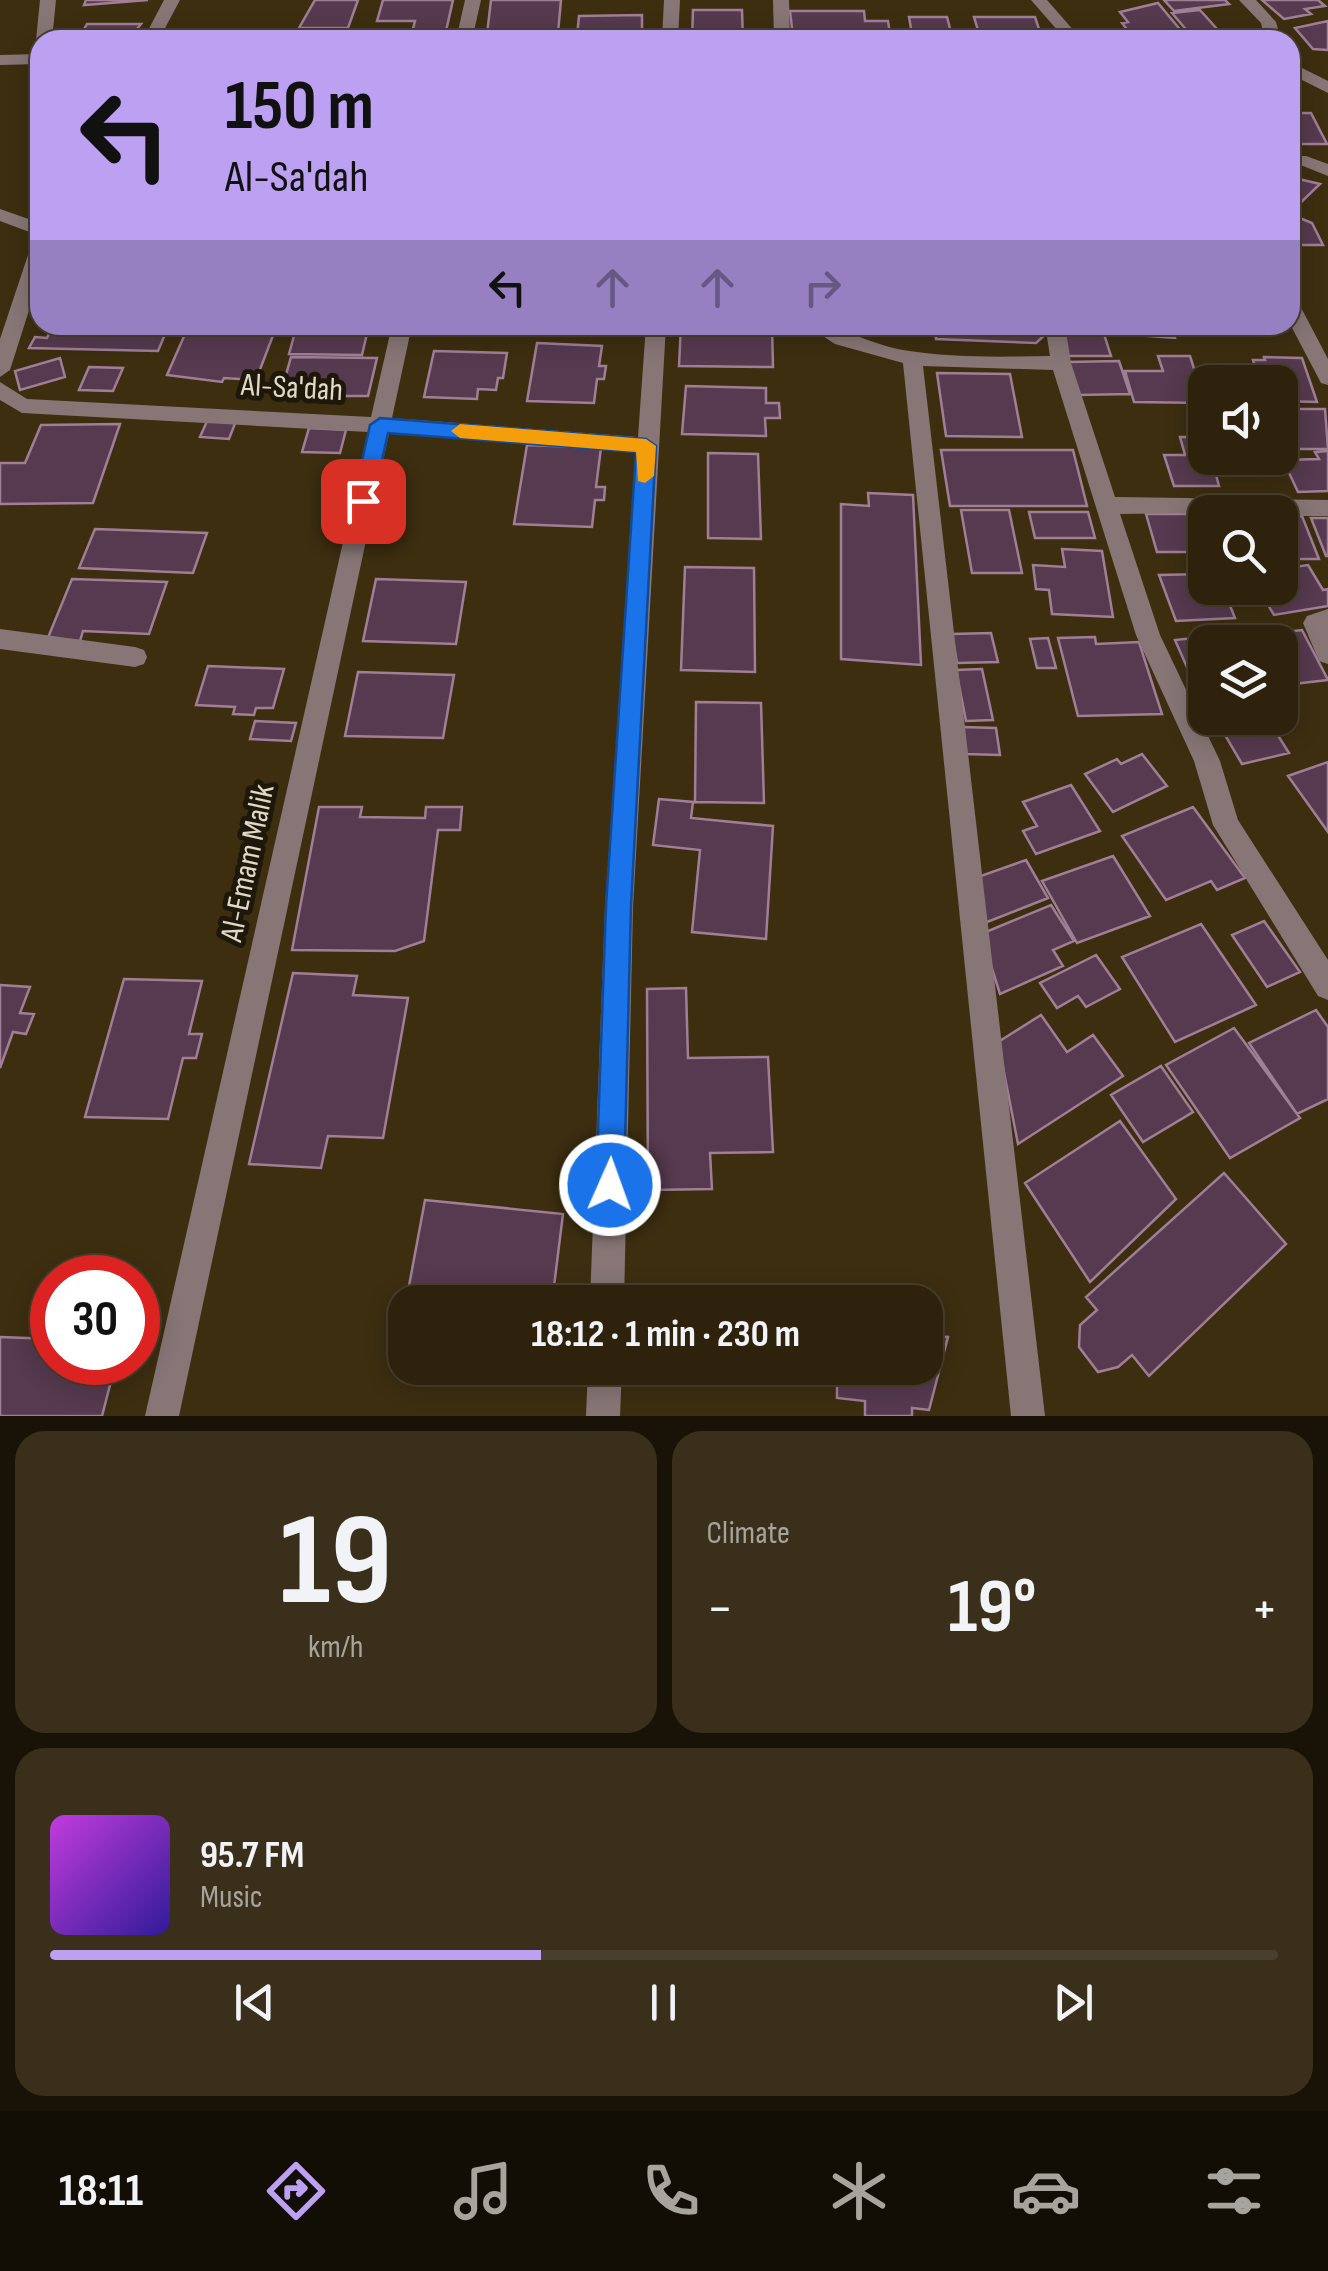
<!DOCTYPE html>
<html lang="en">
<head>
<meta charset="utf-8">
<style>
	body { margin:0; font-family:"Sofia Sans Condensed",sans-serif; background:#3a2f1a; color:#f1f3f6; height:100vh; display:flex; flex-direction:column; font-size:38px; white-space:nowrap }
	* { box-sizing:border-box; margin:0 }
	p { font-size:32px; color:#a7a49d }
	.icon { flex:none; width:55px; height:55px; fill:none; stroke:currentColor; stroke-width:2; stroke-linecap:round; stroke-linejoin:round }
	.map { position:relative; height:1416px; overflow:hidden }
	.sheet { display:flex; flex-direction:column; gap:15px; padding:15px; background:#191307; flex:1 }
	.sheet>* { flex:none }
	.hud { position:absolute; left:30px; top:30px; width:1270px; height:305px; border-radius:30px; box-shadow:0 5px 25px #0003,0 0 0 2px #493f2d; background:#bca0f2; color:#111; overflow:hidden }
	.tools { position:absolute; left:1188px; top:365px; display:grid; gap:20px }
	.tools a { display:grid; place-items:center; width:110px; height:110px; border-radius:20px; background:#2e220c; box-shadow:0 5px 25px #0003,0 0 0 2px #493f2d; font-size:50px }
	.speed { position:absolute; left:30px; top:1255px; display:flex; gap:20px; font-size:50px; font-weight:700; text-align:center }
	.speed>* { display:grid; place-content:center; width:130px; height:130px; border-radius:50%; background:#2e220c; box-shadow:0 5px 25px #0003,0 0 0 2px #493f2d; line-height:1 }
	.speed .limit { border:15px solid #d22; background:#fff; color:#111 }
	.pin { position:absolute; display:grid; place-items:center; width:85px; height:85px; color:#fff; margin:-42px; border-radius:20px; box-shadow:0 5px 15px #0006 }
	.me { position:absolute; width:110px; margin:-55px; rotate:2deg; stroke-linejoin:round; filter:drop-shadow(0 0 8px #0008) }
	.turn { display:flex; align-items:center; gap:35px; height:210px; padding:0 30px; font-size:45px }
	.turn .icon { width:130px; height:130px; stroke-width:2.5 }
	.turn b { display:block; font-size:70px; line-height:85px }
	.lanes { display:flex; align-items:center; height:95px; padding:0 30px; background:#0003; justify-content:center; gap:50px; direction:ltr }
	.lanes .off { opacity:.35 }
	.big { font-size:75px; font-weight:700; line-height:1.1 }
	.sheet .card { flex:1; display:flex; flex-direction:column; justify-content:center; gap:15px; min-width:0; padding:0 35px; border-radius:30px; background:#3a2f1a }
	.sheet .dial { align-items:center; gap:0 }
	.dial b { font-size:130px; line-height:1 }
	.song { display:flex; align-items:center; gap:30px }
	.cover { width:120px; height:120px; border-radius:15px; background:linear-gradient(135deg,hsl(290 70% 55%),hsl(250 70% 35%)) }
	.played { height:10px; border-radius:5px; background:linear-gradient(90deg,#bca0f2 40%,#493f2d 40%) }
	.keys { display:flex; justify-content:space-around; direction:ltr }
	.heat { display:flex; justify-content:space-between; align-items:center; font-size:55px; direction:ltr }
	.sheet .tiles { flex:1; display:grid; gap:15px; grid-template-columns:1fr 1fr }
	.card:last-child { grid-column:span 2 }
	.trip { position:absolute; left:388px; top:1285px; width:555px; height:100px; border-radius:30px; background:#2e220c; box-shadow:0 5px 25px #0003,0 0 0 2px #493f2d; font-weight:700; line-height:100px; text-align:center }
	.tab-bar { display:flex; height:160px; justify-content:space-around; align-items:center; background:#120e05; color:#a7a49d }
	.tab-bar .icon { width:70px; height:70px }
	.tab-bar .active { color:#bca0f2 }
	.tab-bar b { font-size:45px; color:#f1f3f6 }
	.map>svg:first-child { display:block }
	.building { fill:#563a4f; stroke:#9f7f96; stroke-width:2.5 }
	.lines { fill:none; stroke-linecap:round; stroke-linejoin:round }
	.minor { fill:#887676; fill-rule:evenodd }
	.route { fill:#1a73e8; stroke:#114b97; stroke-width:2.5 }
	.slow { fill:#f59e0b }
	.labels { text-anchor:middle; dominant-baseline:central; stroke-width:10; stroke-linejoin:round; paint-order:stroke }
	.street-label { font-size:32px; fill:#e1d8c7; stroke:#1e180b }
</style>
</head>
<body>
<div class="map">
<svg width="1328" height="1416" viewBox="0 0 1328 1416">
	<rect width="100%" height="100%" fill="#3d2e10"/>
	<!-- building -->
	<path class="building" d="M86,0h62l-64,5z
		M315,0h43l-10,28h-49z
		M383,0h70l-9,40h-34l5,-19h-38z
		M491,0h70l-3,33 -71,1z
		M1164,0h61l4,4 -55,7z
		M1262,0h56l7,6 -20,3 6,5 -27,5z
		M1158,3l25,30 -49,6 -12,-16 6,-1 -8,-10z
		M693,10h49l1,30h-51z
		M1200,10l26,29 -31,1 -23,-27z
		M790,11h74l1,10h23l3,19 -98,-3z
		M642,15v21h-65l2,-20z
		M909,17h38l6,23h-40z
		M974,17h61l5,15h-9l3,8h-53z
		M1328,21v29l-15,-1 -18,-21z
		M87,24h54l-13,16h-50z
		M1290,113h21l16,31h-37z
		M1290,177l30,7 -27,26 -3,-1z
		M1290,214l22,9 11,22h-33z
		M53,325h116l-11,26 -129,-3 6,-11 12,1z
		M189,325h88l-21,55 -32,-2 -2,4 -55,-7z
		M297,325h72l-7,30 -73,-1z
		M681,325h91l1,42 -94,-1z
		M935,325h112l1,7 -12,11 -100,-4z
		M1119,325h53l3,13 -54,-4z
		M1061,331h42l8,25h-43z
		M537,343l65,3 -3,20h7l-2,13h-7l-3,24 -67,-2z
		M434,351l73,2 -4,25h-5l-2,12 -18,-1 -1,10 -53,-2z
		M1158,356h32l15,47 -71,-1 -9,-31h38z
		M291,357l86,1 -9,38h-88z
		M1264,357l38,1 15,44 -37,-1v-19h-20l-7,-22h12z
		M60,358l5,19 -45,13 -5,-19z
		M1119,361l11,33 -53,1 -9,-33z
		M89,367l34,1 -10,23 -34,-1z
		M937,373l73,1 12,63 -76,-1z
		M686,386l80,2v15h13l1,15h-15l1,18 -84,-2z
		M1280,409h45l3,40h-48z
		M208,419l28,2 -7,18 -29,-2z
		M120,424l-27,79 -93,1v-41h25l16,-38z
		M309,428l37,2 -6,23 -38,-1z
		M1180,437h25v21h14l7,17h-10l3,11h-45l-10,-31h21z
		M527,445l74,3 -5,39h9l-1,13h-9l-3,27 -78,-3z
		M941,450h132l14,56h-137z
		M1328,451v40l-30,1 -15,-32 36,-1 -4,-7z
		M708,453l50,1 3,85 -53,-1z
		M868,493l45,2 8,170 -80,-6v-155l28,2z
		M961,510h48l13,63h-50z
		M1029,512h59l7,26h-60z
		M1146,514h42l2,8h15v16h-4l4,14h-48z
		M1280,516h22l17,43h-39z
		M1311,518h17v38h-2z
		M95,529l112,4 -14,40 -114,-5z
		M1062,549l40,2 11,66 -61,-3 -3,-24 -13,-1 -3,-24 32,2z
		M1308,565l15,25 5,-1v17l-54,9 -15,-25 -10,2 -3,-4h34v-19z
		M685,567l69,1 1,104 -74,-2z
		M1205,574v14h18l12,30 -59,3 -17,-46z
		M72,579l95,3 -18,52 -66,-3 -3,10 -33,-1z
		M376,579l90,3 -10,62 -93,-3z
		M1302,630l26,50 -44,5 -4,-43h-18l-4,-7z
		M991,633l7,29 -41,1 -5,-29z
		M1230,634l4,8h-29v47l-8,1 -22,-50z
		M1095,637l1,7 43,-2 23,72 -84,2 -20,-78z
		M1048,638l8,30h-19l-7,-29z
		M208,666l76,3 -11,39h-17l-2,7 -21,-1 2,-7 -39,-2z
		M982,669l11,51 -27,1 -10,-51z
		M358,672l96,3 -11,63 -98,-2z
		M696,702l65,1 3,100 -69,-1z
		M1215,718h52l22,35 -47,11z
		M255,721l41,2 -5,18 -41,-2z
		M962,727l34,1 4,27 -35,-1z
		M1142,754l25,32 -54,26 -28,-38 32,-15 4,5z
		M1328,762v70l-40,-56z
		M1071,785l29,46 -64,23 -13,-23 14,-5 -14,-24z
		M659,799l34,3 -2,16 82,8 -7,113 -74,-7 8,-82 -47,-5z
		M319,807h43l-2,10 65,1 1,-11h36l-2,23h-22l-14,111 -29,10 -103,-1z
		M1193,807l52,71 -28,12 -6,-9 -45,19 -44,-64z
		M1113,856l37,60 -73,27 -35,-62z
		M1026,860l22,38 -66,26 -7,-46z
		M1051,905l23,36 -21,9 10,16 -63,28 -19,-60z
		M1264,921l36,51 -33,15 -35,-52z
		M1201,924l55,81 -81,37 -53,-85z
		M1096,955l24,34 -34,18 -8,-11 -21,12 -17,-25z
		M293,973l64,3 -4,19 55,3 -25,140 -55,-2 -7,32 -72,-4z
		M124,979l78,2 -13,53h13l-6,24h-13l-15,61 -83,-2z
		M0,985l30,2 -10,26 14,1 -8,20 -13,-2 -13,36z
		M686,988l2,70 80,-1 5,95 -63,1 2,36 -64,1 -1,-201z
		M1316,1010l12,17v72l-31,15 -48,-71z
		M1041,1015l26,37 26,-17 30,41 -105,68 -20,-102z
		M1234,1028l66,90 -70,40 -64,-93z
		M1161,1066l32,46 -50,30 -32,-47z
		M1120,1121l56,78 -86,83 -65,-99z
		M1224,1173l62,71 -137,132 -17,-21 -14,12 -20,5 -19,-25 1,-22 17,-15 -11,-13z
		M425,1200l138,14 -11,88h-146z
		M838,1285l95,10v41l15,1 -19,73 -17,-2v8h-47v-15l-28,-3v-30h88v-66h-87z
		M0,1337l52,2v23h64l-14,54h-102z"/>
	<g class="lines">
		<!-- minor -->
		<path class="minor" d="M40,0h16l-4,40h-12v4l-4,-4z
			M164,0h16l-16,30 132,4 8,5 -161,1z
			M465,0h16l-9,40h-16z
			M664,0h16l-2,40h-16z
			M773,0h16l1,40h-16z
			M1031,0h16l35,40h-16z
			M1239,0h17l20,22 5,18h-16l-4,-17z
			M40,54v10l-40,1v-10z
			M1290,62l38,19v12l-38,-19z
			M1290,156h16l22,8v12l-25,-10h-13z
			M0,209l40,14v13l-40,-15z
			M40,240v36l-30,94 -10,7v-38l31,-93z
			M1290,299l7,1 31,59v26l-7,-2 -31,-59z
			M392,325h20l-20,93 246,19 8,-112h20l-33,582 -9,395h-34l15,-395 32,-454 -248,-20 -210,983h-34l223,-984 -346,-19 -22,-13v-18l27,17 344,18z
			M806,325c34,0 63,19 97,25 48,8 98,7 147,6l-5,-31h20l6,38 44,134 213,3v16h-48v-4l-160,2 40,121 60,126 18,59 90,140v40l-10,-4 -105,-171 -19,-64 -58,-126 -83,-265 -130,-4 122,1050h-34l-108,-1053 -68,-19z
			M1328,609v55l-9,-3 -16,-38 4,-7z
			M0,629l135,18 9,3 3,7 -3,7 -9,3 -135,-18z
			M588,1368h34l-2,48h-34z"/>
	</g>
	<!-- route -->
	<path class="route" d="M380,418l266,21 10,7 -25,460 -7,279 -4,10 -10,4 -10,-4 -4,-10 10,-279 30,-454 -248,-19 -15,68 -10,8 -10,-8 17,-76z"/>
	<!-- slow -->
	<path class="slow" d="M460,424l186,15 10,7 -2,30 -9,7 -7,-2 -2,-29 -176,-14 -9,-7z"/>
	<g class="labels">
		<!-- street labels -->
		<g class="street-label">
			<text transform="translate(292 388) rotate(3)">Al-Sa'dah</text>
			<text transform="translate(248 863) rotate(-78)">Al-Emam Malik</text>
		</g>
	</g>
</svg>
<div class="tools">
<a><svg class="icon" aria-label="sound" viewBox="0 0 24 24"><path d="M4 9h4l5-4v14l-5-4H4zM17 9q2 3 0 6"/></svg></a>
<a><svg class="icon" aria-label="search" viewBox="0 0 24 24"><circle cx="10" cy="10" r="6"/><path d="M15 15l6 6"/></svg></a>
<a><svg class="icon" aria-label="layers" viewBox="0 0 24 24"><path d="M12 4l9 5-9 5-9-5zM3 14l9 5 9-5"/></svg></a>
</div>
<div class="speed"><div class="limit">30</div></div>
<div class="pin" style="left:363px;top:501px;background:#d93025"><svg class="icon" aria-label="arrive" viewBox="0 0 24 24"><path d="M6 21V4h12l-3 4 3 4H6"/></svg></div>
<svg class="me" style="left:610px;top:1185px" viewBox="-20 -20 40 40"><circle r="17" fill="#1a73e8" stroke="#fff" stroke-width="3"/><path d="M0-11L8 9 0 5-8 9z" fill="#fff"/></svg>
<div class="trip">18:12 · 1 min · 230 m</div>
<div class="hud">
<div class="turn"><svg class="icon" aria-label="left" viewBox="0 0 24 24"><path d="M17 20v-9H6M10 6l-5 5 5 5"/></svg><div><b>150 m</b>Al-Sa'dah</div></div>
<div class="lanes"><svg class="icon" aria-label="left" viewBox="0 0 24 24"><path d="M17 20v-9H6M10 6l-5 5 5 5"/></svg><svg class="icon off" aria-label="ahead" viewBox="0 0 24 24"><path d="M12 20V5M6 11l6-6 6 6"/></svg><svg class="icon off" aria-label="ahead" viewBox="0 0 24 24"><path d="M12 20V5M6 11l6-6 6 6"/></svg><svg class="icon off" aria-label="right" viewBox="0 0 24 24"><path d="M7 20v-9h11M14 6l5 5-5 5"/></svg></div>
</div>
</div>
<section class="sheet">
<div class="tiles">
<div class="card dial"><b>19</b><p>km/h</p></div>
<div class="card"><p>Climate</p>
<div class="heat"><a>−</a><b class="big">19°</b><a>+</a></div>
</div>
<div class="card">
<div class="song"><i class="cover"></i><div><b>95.7 FM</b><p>Music</p></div></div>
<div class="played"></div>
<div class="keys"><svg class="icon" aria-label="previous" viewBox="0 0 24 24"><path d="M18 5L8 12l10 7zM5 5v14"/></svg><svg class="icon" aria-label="pause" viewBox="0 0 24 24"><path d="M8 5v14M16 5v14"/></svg><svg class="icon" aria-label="next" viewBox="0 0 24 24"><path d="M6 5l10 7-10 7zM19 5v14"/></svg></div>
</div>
</div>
</section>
<nav class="tab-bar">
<b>18:11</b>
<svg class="icon active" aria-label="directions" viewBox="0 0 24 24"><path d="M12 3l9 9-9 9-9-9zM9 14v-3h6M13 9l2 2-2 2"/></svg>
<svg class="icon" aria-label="music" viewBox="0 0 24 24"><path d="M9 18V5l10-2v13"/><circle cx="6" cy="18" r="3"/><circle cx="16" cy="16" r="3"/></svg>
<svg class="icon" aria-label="phone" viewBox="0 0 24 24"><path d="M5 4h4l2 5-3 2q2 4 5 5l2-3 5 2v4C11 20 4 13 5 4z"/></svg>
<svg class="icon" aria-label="climate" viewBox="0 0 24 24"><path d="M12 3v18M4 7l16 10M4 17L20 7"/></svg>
<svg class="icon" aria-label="car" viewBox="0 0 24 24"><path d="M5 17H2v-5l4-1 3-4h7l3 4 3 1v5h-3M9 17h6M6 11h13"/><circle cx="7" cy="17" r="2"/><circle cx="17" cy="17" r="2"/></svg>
<svg class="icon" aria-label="filters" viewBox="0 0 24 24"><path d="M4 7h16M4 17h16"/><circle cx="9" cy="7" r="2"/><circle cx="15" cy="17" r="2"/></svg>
</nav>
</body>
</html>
